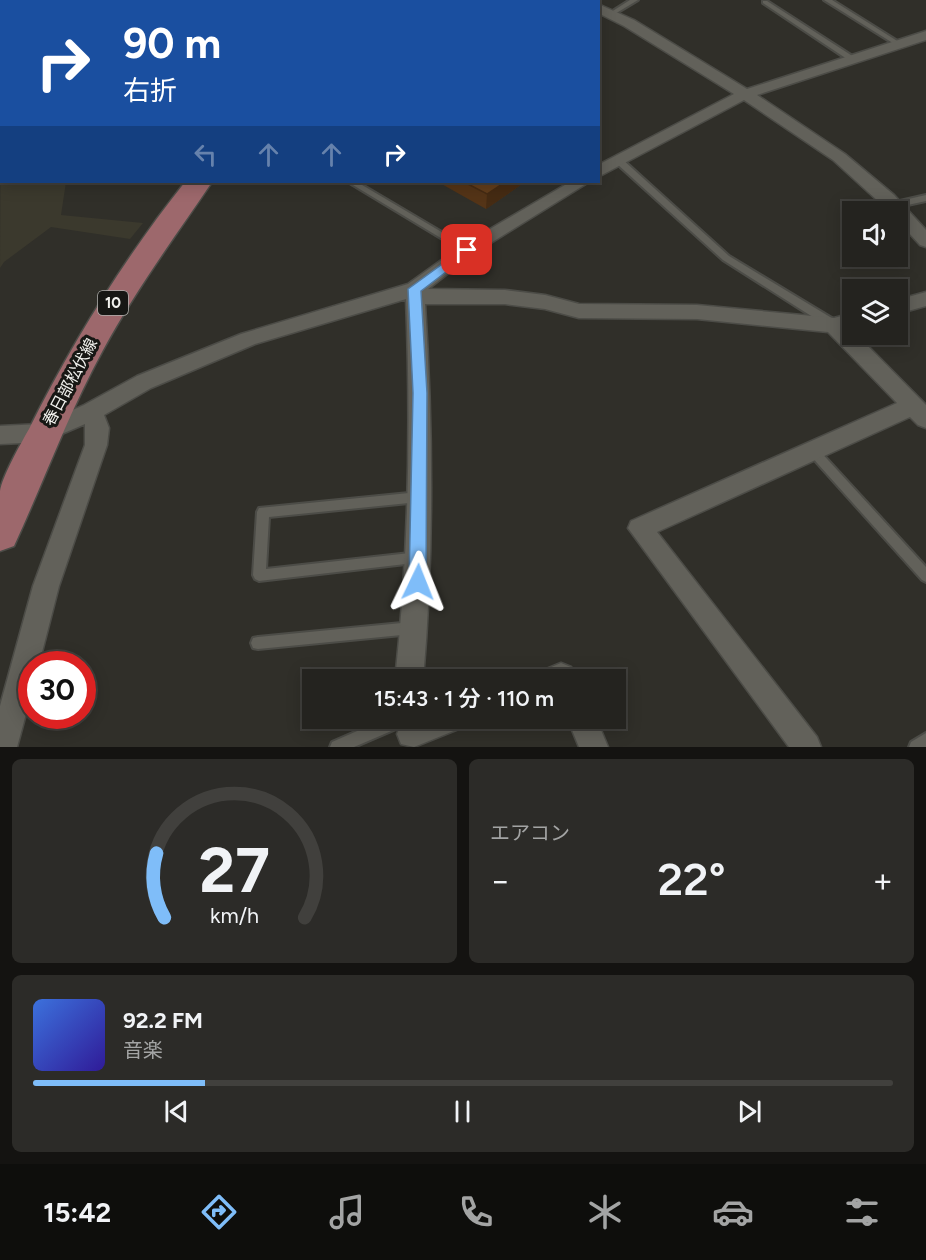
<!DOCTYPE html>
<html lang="ja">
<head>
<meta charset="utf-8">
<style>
	body { margin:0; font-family:Figtree,"Noto Sans JP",sans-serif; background:#2c2b28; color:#f1f3f6; height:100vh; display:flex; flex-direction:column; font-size:22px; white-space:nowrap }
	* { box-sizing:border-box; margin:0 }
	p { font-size:20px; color:#a3a4a4 }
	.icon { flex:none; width:33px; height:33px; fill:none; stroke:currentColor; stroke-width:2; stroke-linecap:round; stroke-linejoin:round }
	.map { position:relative; height:747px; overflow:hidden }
	.drawer { display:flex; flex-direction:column; gap:12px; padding:12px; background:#141311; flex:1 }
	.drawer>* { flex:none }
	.banner { position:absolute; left:0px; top:0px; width:600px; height:183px; box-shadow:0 3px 15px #0003,0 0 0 2px #41403d; background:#1a4fa0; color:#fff; overflow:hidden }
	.fabs { position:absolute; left:842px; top:201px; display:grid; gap:12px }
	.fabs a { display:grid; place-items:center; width:66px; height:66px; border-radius:0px; background:#24231f; box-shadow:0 3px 15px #0003,0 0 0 2px #41403d; font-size:30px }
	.speed { position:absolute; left:18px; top:651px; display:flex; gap:12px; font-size:30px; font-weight:700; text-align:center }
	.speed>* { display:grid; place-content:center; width:78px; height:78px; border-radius:50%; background:#24231f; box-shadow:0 3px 15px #0003,0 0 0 2px #41403d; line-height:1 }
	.speed .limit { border:9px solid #d22; background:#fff; color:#111 }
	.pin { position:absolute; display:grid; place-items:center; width:51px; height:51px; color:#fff; margin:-26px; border-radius:12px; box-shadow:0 3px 9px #0006 }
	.me { position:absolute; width:66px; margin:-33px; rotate:2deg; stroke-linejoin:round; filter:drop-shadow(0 0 4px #0008) }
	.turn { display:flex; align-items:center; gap:21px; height:126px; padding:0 24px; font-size:27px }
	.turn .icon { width:78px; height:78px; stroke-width:2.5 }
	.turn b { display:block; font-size:42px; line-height:51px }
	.lanes { display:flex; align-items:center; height:57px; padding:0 24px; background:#0003; justify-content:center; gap:30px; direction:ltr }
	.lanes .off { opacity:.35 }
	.big { font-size:45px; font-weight:600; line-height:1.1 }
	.drawer .card { flex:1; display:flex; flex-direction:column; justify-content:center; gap:9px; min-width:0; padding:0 21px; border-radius:9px; background:#2c2b28 }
	.drawer .dial { align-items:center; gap:0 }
	.dial svg { height:156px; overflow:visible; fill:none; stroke:#41403d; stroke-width:7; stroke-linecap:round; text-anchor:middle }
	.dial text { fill:#f1f3f6; stroke:none }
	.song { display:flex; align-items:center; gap:18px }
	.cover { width:72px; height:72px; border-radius:9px; background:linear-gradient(135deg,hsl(220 70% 55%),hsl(250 70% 35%)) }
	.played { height:6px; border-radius:3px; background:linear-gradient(90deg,#7fbdf9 20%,#41403d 20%) }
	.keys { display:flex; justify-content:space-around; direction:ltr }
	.heat { display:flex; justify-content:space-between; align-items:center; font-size:33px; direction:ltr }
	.drawer .tiles { flex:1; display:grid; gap:12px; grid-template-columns:1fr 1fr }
	.card:last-child { grid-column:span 2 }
	.trip { position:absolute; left:302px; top:669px; width:324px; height:60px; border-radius:0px; background:#24231f; box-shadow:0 3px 15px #0003,0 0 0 2px #41403d; font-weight:600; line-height:60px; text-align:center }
	.tabs { display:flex; height:96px; justify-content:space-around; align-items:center; background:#0e0e0c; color:#a3a4a4 }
	.tabs .icon { width:42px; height:42px }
	.tabs .on { color:#7fbdf9 }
	.tabs b { font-size:27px; color:#f1f3f6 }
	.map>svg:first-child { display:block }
	.built { fill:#3b392d }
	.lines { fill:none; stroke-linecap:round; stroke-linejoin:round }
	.lane-casing { stroke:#4c4c47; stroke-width:4 }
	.street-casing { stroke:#4c4c47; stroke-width:3 }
	.secondary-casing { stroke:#4c4c47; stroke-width:3 }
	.primary-casing { stroke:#4c4c47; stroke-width:3 }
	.lane { fill:#62615a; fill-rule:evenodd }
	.street { fill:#62615a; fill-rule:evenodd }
	.secondary { fill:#806563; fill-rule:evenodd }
	.primary { fill:#9d686c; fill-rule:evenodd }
	.wall { fill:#543417 }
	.shaded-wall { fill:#452b13 }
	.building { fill:#623d1b; stroke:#452b13; stroke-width:1.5 }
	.route { fill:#7fbdf9; stroke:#537ba2; stroke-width:1.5 }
	.labels { text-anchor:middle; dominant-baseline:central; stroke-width:6; stroke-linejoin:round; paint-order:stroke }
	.shield { fill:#171714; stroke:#b0b0ad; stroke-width:1.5 }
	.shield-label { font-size:15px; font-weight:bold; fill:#f2f2ee }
	.street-label { font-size:16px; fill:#f2f2ee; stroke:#171714 }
</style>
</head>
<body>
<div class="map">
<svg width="926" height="747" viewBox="0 0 926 747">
	<rect width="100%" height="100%" fill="#302f29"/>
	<!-- built -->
	<path class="built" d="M1,56l1,126h64l-5,33 82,8 -13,16 -79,-12 -47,35 -4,6z"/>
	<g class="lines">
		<defs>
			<path id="lane" d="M291,0l12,2h-11z
				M630,0h8l-25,15 -5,-1z
				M824,0h8l70,44 -6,1z
				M763,1h4l90,58 -7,2 -87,-58z
				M616,159h6l107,97 106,64 1,3 -1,3h-8l-104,-66 -107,-97z
				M348,182h9l115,68 -5,3 -3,-1z
				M926,195v6l-32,7 -4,-3 1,-2z
				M813,446l4,2 109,119v15l-4,-2 -113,-126 -2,-3 2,-3z
				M419,492l4,1 2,4 -2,4 -4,1 -150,15 -3,52 153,-17 4,2 2,4 -2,4 -164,19 -4,-2 -2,-4 4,-63 2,-4z
				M412,622l5,2 2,4 -2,4 -5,2 -154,15 -5,-1 -2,-5 2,-5 5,-1z
				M387,718h25l-2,5 -56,24h-24l2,-5z
				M926,733v14h-17l2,-5z"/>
			<path id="street" d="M233,0h14l-15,2z
				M575,0h15l1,2h-15z
				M598,4l36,16 113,69 179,-58v9l-169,55 88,59 49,41 32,35v17l-6,-2 -23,-25v-8h-7l-57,-52 -89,-60 -146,77v-12l136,-71 -110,-68 -26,-13z
				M0,16h2v10h-2z
				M570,182h19l-116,72 -45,35 77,1 40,5 34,9 118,1 137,13 18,-5v14l-3,1 3,6h4l70,71v23l-8,-3 -8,-8 -253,115 160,205 4,10h-32l-161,-219 3,-7 266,-118 -69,-71 -131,-13 -118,-1 -34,-9 -40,-5h-80c8,125 9,250 -2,376h-28c14,-127 16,-254 11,-381l-151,45 -104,44 -47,27 5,13 -2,17 -48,141 -20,78h-7v28l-15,55h-17v-41l33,-120 52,-141v-21l-42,18 -43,2v-18l41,-2 43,-19 53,-29 104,-42 167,-50 53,-38z
				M926,292v14l-29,8v-14z
				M561,663l10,4 6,13h-37l4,-10z
				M414,718h51l-4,10 -47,19 -13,-3 -4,-10 4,-10z
				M567,718h29l12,29h-29z"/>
			<path id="secondary" d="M122,0h22l-23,2z
				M0,42h2v12h-2z"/>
			<path id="primary" d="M368,0h21l-22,2z
				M185,182h27c-38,56 -77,109 -109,168 -35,64 -59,131 -89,196l-14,5c0,-20 0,-41 0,-60 2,-14 21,-48 29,-62 44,-88 95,-170 156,-247z"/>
		</defs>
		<!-- lane casing -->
		<use href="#lane" class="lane-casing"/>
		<!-- street casing -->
		<use href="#street" class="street-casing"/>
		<!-- secondary casing -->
		<use href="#secondary" class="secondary-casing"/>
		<!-- primary casing -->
		<use href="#primary" class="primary-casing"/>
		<!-- lane -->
		<use href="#lane" class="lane"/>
		<!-- street -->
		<use href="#street" class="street"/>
		<!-- secondary -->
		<use href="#secondary" class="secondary"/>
		<!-- primary -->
		<use href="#primary" class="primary"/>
	</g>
	<!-- wall -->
	<path class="wall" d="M438,182h87l-39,27z"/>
	<!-- shaded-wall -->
	<path class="shaded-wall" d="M505,182h20l-39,27 1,-15z"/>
	<!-- building -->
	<path class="building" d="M464,182h41l-18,12z"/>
	<!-- route -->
	<path class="route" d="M467,246l6,4 -2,3 -50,38 6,102 -1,189 -2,5 -6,2 -6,-2 -3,-5 4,-189 -5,-104z"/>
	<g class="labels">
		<!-- shield labels -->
		<rect class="shield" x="98" y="291" width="30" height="24" rx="4.5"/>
		<g class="shield-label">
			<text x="113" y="303">10</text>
		</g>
		<!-- street labels -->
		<g class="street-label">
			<text transform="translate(70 382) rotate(-62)">春日部松伏線</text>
		</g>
	</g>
</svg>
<div class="fabs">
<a><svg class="icon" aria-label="sound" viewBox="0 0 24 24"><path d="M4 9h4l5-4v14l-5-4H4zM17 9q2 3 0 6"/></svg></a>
<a><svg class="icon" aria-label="layers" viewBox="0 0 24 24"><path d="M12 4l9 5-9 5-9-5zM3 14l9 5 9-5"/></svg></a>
</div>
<div class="speed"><div class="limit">30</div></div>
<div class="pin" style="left:467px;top:250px;background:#d93025"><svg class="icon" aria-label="arrive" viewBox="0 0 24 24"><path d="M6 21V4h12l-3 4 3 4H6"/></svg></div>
<svg class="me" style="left:418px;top:582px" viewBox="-20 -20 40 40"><path d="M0-17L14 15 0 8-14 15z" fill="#7fbdf9" stroke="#fff" stroke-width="4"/></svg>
<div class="trip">15:43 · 1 分 · 110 m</div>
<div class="banner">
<div class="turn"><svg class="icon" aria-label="right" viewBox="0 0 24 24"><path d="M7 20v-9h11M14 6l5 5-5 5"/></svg><div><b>90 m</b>右折</div></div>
<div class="lanes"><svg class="icon off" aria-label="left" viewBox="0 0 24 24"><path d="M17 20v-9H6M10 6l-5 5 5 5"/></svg><svg class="icon off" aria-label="ahead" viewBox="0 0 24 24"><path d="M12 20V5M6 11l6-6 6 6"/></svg><svg class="icon off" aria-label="ahead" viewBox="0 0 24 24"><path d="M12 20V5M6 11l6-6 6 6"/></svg><svg class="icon" aria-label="right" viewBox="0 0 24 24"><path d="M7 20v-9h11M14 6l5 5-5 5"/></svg></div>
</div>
</div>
<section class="drawer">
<div class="tiles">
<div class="card dial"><svg viewBox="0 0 100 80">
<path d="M14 69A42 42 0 1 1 86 69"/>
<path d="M14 69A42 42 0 0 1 10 36" stroke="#7fbdf9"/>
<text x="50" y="56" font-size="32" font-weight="700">27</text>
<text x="50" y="72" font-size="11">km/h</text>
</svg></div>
<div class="card"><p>エアコン</p>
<div class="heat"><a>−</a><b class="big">22°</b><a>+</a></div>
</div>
<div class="card">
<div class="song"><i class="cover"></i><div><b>92.2 FM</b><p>音楽</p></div></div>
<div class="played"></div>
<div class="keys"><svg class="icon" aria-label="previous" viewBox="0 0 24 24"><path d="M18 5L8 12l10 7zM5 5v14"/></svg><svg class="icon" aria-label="pause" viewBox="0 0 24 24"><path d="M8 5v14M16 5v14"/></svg><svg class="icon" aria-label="next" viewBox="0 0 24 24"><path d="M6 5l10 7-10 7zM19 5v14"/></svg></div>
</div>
</div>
</section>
<nav class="tabs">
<b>15:42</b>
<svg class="icon on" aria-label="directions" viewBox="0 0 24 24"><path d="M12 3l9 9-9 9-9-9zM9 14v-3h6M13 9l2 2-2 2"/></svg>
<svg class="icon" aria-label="music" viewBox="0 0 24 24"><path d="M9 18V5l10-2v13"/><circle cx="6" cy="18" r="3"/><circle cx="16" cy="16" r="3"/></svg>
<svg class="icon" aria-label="phone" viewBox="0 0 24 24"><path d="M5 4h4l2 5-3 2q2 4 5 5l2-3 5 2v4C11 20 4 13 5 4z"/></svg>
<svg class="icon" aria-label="climate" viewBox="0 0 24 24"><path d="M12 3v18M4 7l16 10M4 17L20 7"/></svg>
<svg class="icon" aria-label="car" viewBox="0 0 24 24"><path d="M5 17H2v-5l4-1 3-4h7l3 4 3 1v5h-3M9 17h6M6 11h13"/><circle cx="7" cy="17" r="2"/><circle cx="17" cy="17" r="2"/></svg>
<svg class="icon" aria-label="filters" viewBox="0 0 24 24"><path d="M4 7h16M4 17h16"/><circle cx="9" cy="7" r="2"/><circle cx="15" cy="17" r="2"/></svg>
</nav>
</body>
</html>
